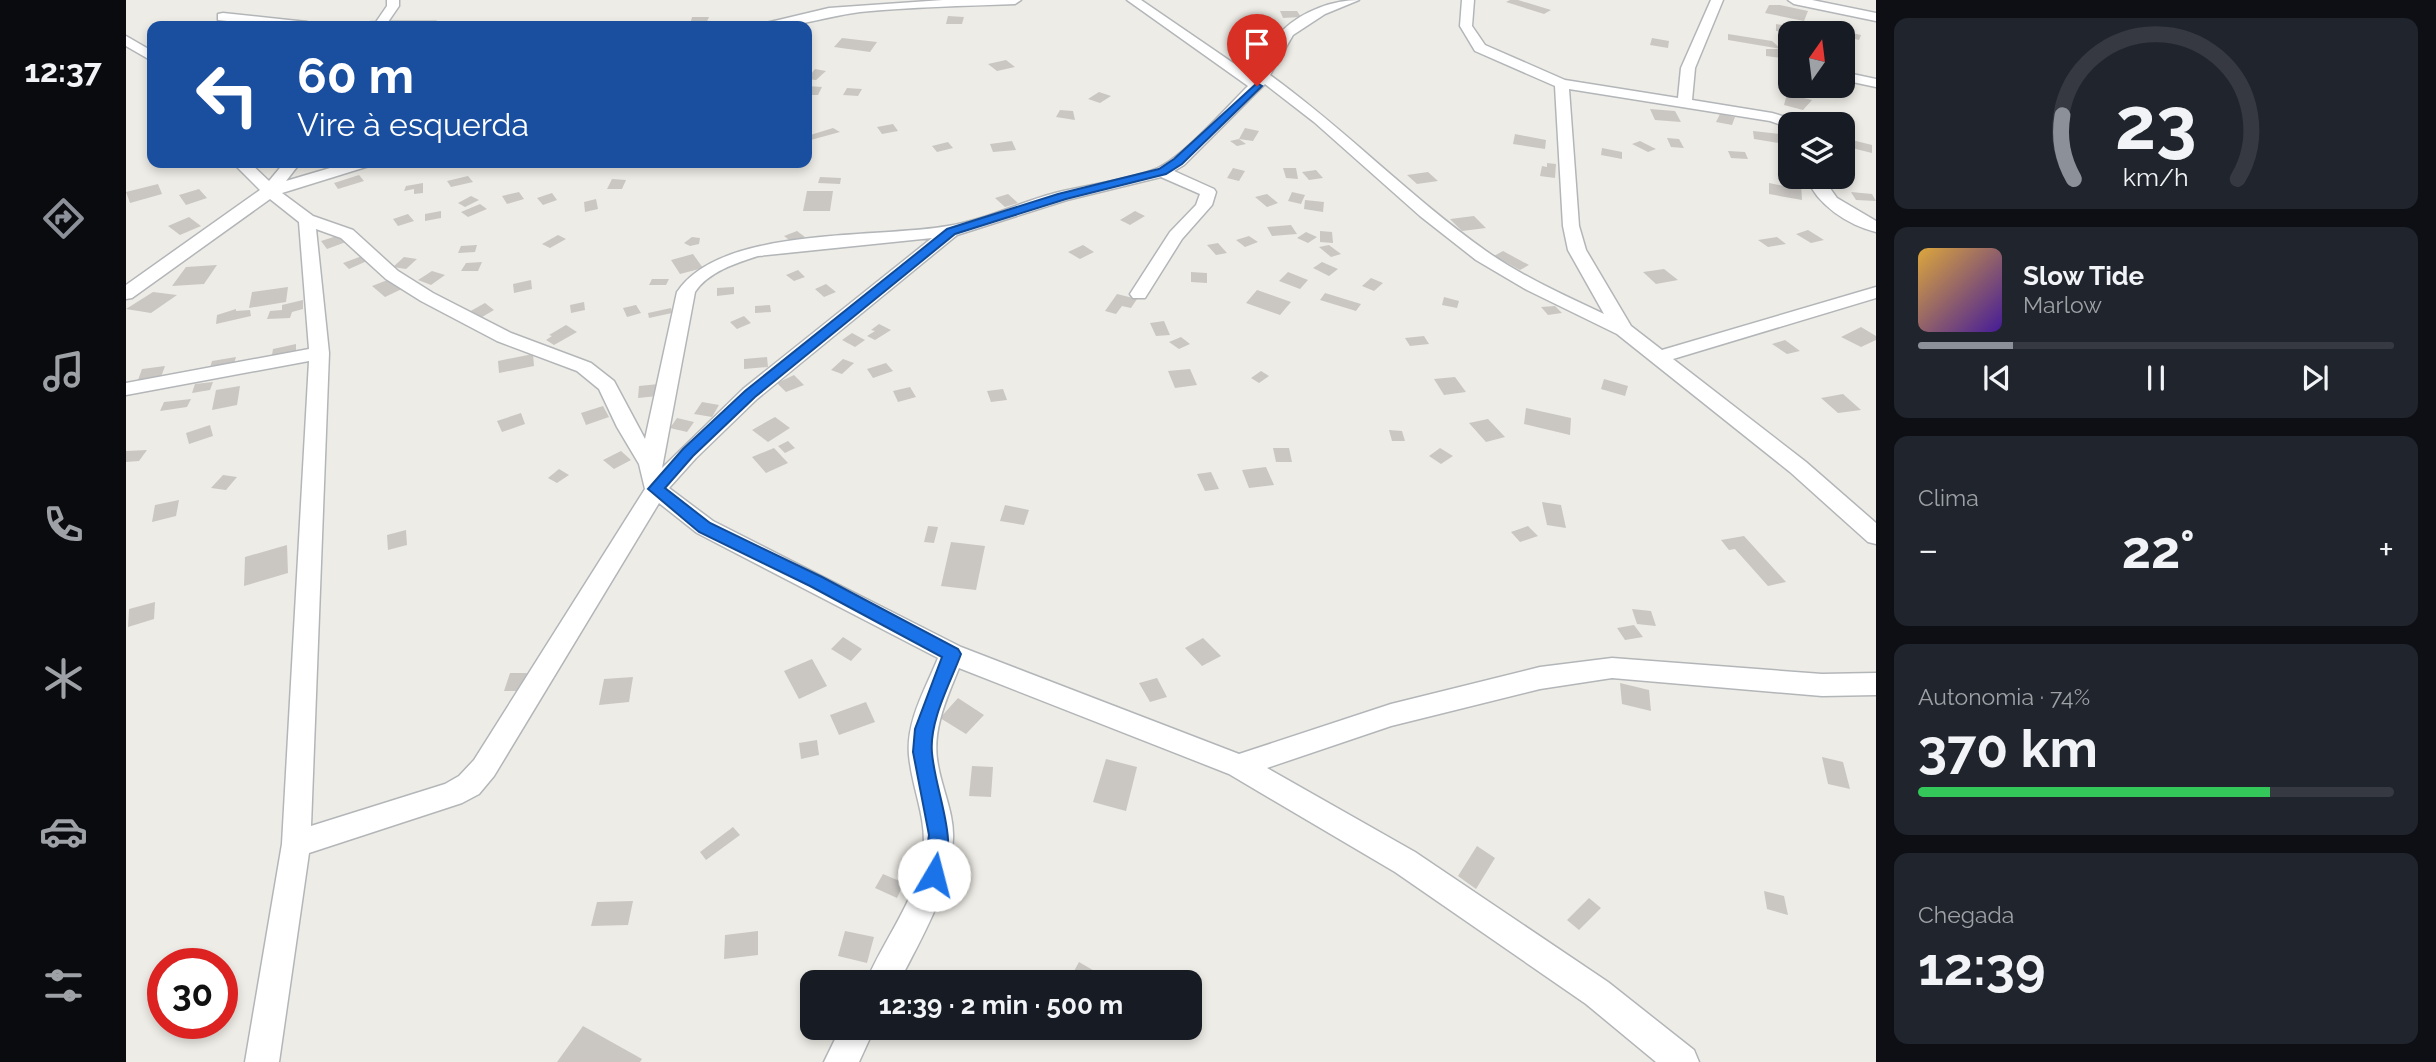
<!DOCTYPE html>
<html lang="pt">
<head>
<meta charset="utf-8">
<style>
	body { margin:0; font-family:Raleway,sans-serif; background:#20242c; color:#f1f3f6; height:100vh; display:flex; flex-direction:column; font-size:26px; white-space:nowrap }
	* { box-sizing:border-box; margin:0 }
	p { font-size:23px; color:#9ea1a6 }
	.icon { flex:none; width:38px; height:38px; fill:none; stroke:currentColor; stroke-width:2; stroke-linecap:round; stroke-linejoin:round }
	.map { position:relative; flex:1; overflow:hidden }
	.drawer { display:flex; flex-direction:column; gap:18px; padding:18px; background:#0d0f14; width:560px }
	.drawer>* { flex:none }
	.guide { position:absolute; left:21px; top:21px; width:665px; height:147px; border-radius:14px; box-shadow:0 4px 10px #0003; background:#1a4fa0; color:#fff; overflow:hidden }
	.needle { width:46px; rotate:14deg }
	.controls { position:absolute; left:1652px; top:21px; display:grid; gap:14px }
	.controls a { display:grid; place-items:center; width:77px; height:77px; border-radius:14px; background:#171b24; box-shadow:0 4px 10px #0003; font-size:35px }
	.speed { position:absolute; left:21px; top:948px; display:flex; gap:14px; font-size:35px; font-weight:700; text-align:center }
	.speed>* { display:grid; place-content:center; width:91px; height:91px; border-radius:50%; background:#171b24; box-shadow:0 4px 10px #0003; line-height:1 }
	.speed .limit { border:10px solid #d22; background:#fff; color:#111 }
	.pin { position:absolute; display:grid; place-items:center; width:60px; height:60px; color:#fff; margin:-72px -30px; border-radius:50% 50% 50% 0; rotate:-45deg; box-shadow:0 0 7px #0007 }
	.pin .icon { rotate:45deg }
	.me { position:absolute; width:77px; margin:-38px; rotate:8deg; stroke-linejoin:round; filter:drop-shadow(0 0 5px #0008) }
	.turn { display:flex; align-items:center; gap:24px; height:147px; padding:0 35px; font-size:32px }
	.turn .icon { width:91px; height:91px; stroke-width:2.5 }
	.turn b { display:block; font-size:49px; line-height:60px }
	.big { font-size:52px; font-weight:700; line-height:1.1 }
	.drawer .tile { flex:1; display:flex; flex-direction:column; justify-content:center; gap:10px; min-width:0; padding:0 24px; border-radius:14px; background:#20242c }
	.drawer .dial { align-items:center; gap:0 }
	.dial svg { height:182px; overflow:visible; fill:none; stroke:#363941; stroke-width:7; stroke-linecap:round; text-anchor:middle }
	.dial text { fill:#f1f3f6; stroke:none }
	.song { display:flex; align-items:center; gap:21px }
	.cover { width:84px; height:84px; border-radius:10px; background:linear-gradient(135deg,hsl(40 70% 55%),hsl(260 70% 35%)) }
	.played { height:7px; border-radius:4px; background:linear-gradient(90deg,#8c9099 20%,#363941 20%) }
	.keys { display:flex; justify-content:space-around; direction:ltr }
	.heat { display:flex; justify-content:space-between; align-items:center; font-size:38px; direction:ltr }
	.charge { height:10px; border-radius:5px; background:linear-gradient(90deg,#34c759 74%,#363941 0) }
	.trip { position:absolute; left:674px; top:970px; width:402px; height:70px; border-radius:14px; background:#171b24; box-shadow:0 4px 10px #0003; font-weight:700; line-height:70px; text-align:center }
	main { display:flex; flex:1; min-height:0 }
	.tab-bar { display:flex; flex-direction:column; width:126px; justify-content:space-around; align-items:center; background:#090b0e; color:#9ea1a6 }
	.tab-bar .icon { width:49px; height:49px }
	.tab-bar .active { color:#8c9099 }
	.tab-bar b { font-size:32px; color:#f1f3f6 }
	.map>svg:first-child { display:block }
	.building { fill:#cac7c3 }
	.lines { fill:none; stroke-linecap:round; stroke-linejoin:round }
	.minor-casing { stroke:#b3b6b9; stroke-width:3 }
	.minor { fill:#fff; fill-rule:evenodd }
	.route { fill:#1a73e8; stroke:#114b97; stroke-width:2 }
</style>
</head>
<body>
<main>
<nav class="tab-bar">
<b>12:37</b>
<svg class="icon active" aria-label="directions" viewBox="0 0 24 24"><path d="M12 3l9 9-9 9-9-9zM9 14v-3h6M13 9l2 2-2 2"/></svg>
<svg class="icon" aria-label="music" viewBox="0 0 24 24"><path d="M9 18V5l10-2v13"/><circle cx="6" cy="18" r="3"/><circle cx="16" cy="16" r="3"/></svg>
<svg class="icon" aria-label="phone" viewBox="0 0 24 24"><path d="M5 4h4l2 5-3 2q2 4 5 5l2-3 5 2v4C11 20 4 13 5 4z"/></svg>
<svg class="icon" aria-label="climate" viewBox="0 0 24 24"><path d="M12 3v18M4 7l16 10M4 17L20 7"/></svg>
<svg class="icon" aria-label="car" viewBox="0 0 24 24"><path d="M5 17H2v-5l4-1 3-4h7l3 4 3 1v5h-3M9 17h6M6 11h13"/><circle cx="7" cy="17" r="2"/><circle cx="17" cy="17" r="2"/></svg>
<svg class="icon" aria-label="filters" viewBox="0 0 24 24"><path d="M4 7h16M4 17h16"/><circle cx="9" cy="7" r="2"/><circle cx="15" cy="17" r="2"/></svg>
</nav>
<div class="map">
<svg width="1750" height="1062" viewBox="0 0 1750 1062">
	<rect width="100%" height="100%" fill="#eeece6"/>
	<!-- building -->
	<path class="building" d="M1384,0h8l33,10 -7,4 -38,-12z
		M1643,5h11l28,6 -4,10 -39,-8z
		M1154,11h17l4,6 -18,1z
		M822,16l16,1 -2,7h-16z
		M566,17h17l-3,7 -16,1z
		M1650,24l31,5v4l-31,-2z
		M1703,28l19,4 13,3 -2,5 -16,-4v-3h-17z
		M1602,34l44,7 9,8 -53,-9z
		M716,38l35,4 -7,10 -36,-5z
		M1526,38l17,3 -1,7 -18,-3z
		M1127,40l13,4 -11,7 -12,-4z
		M1640,49h15l1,9 -16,-2z
		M880,60l9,7 -18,4 -9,-7z
		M689,69l11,2 -10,9 -9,-1z
		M681,86l15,1 -4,8h-11z
		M721,88l15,1 -4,7 -15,-1z
		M973,92l12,4 -11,7 -12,-4z
		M1661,94l25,6 -9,10 -19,-5z
		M1524,109l25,2 6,11 -26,-2z
		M934,110l13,1 2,9 -19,-3z
		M1594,114l15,3 -3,8 -16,-3z
		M767,124l5,7 -16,3 -5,-7z
		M707,128l7,4 -33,9v-5z
		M1119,128l14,3 -6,10 -14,-2 7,5 -9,2 -7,-5 9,-2z
		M1627,131l37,4v10l-36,-6z
		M1389,134l31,6 -1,9 -32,-5z
		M1541,138l12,1 5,9 -13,-1z
		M1726,140l20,5v8l-20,-5z
		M886,141l4,9 -23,2 -3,-8z
		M1514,141l16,8 -8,3 -16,-8z
		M822,142l5,6 -16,4 -5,-6z
		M1476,148l20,4v7l-21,-4z
		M1602,151l17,1 3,7 -17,-1z
		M1421,163l9,1 -1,14 -15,-2 2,-10 5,1z
		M1107,168l12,3 -6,10 -12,-3z
		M1157,168h13l2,11 -12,-1z
		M1190,170l7,8 -14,2 -7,-8z
		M1302,172l10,9 -21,3 -10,-9z
		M233,175l5,6 -26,8 -4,-6z
		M342,176l5,6 -22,5 -4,-6z
		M694,177l21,1 -1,6 -22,-1z
		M486,179l14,1 -4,9h-15z
		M1658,181l17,3 1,16 -33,-6v-11l15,3z
		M297,183v10l-9,1v-5l-10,2 2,-5z
		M32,184l4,10 -32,9 -4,-11z
		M73,189l8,9 -21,7 -7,-10z
		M681,191h26l-3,20h-27z
		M393,192l5,7 -17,5 -5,-8z
		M1166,192l13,3 -4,9 -13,-3z
		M1725,192l21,2 4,7 -20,-1z
		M426,193l5,7 -14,5 -6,-7z
		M882,194l10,9 -13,4 -10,-9z
		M1141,194l11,9 -11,4 -12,-10z
		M345,196l8,4 -14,7 -7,-4z
		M470,199l2,10 -13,3 -1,-10z
		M1179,200l19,2 -1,10 -19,-3z
		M354,204l7,5 -19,8 -7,-5z
		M315,211v7l-16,3v-7z
		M1009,211l10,5 -15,9 -10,-5z
		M282,214l6,7 -16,5 -5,-7z
		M1348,216l12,12 -24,3 -12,-12z
		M63,217l12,9 -21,9 -12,-9z
		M1165,225l6,9 -25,2 -5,-9z
		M1682,230l16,10 -13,3 -15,-9z
		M671,231l8,6 -13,5 -8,-6z
		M1194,231l12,1 1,11 -13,-1z
		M1180,232l11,5 -9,6 -11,-5z
		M214,235l6,7 -19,7 -6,-8z
		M432,235l8,4 -16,9 -8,-4z
		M1123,236l9,6 -13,5 -9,-7z
		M566,237l8,1 -1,6 -9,2 -6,-3z
		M1651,237l9,7 -18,3 -10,-7z
		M1092,243l9,10 -11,2 -9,-10z
		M351,245l-2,7 -17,1 3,-7z
		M957,245l11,7 -14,7 -12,-7z
		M1203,245l12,9 -10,3 -12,-10z
		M1377,251l26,14 -9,5 -26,-14z
		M567,254l10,14 -23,6 -9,-14z
		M236,256l5,5 -18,8 -6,-6z
		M278,257l13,2 -11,10 -13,-2z
		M356,262l-4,9h-17l5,-8z
		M1196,262l16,7 -9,7 -16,-8z
		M91,265l-13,19 -32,2 14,-19z
		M1538,269l14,11 -22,4 -13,-12z
		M672,270l7,7 -11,4 -8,-6z
		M306,271l13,4 -14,10 -13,-5z
		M1065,272l16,1v10l-16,-1z
		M1162,272l20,8 -8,9 -21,-8z
		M1245,278l12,5 -9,8 -12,-5z
		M264,279l14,9 -19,9 -13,-11z
		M526,279h17l-3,6h-17z
		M405,280l1,9 -18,4 -1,-9z
		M700,284l10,8 -12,5 -9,-8z
		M162,287l-2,15 -37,6 3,-16z
		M608,287v7l-17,2v-8z
		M1131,290l34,12 -11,13 -34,-12z
		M27,292l24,3 -26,18 -25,-4z
		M1199,293l36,11 -5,7 -36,-11z
		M991,294l20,5 -6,9 -9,-2 -6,8 -11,-3z
		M1318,297l15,4 -2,7 -15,-3z
		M177,300v9l-11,3 -2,6 -23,1 3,-8 12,-1v-5z
		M458,302l1,8 -14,3 -1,-8z
		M359,303l9,7 -17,10 -10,-7z
		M510,305l5,8 -14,4 -4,-9z
		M644,305l1,7 -16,1v-7z
		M1429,306l7,7 -14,2 -7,-8z
		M545,308l1,5 -23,5 -1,-5z
		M110,309v2l14,-1 1,6 -35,8 1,-9z
		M618,316l7,7 -14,6 -7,-7z
		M1038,321l6,14 -14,1 -6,-13z
		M753,324l12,6 -16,10 -8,-4 8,-5 -4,-1z
		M440,325l11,7 -23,13 -8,-5 6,-4 -3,-1z
		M1735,327l15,9v4l-15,7 -20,-10z
		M726,333l13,7 -10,7 -13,-7z
		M1298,336l5,8 -19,2 -5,-8z
		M1055,337l9,7 -11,5 -10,-7z
		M1659,340l15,11 -13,3 -15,-10z
		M170,344v12l-25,5 2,-12z
		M407,354l1,12 -35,7 -1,-12z
		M110,357l-3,10 -24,4 3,-10z
		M641,357l1,10 -24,2v-10z
		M717,359l11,4 -12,11 -11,-4z
		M760,363l7,8 -20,7 -6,-9z
		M39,366l-4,11 -23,3 4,-11z
		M1064,369l7,16 -22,3 -7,-17z
		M1135,371l8,5 -10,7 -8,-5z
		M668,375l10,10 -18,7 -9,-9z
		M1329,377l11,15 -22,3 -10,-16z
		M1478,379l24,7 -3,10 -24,-7z
		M87,382l-3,8 -18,3 3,-9z
		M533,384l-1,12 -20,2 1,-12z
		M114,386l-3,19 -25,5 4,-20z
		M784,387l6,10 -18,5 -5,-11z
		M877,389l4,11 -16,2 -4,-11z
		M1717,394l18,16 -23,3 -17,-15z
		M65,399l-4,8 -27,4 4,-9z
		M576,402l17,3 -7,12 -18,-3z
		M477,406l6,11 -23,8 -5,-12z
		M1400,408l45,10 -1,17 -46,-11z
		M395,413l4,11 -23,8 -5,-11z
		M649,417l15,11 -22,14 -16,-12z
		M551,418l17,4 -7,10 -17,-4z
		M1362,419l17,18 -19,5 -17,-19z
		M84,425l3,11 -24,8 -3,-11z
		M1263,430l13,1 3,10h-13z
		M662,441l7,7 -10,5 -7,-7z
		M648,448l14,15 -22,10 -14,-16z
		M1147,448h16l3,14h-16z
		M1314,448l13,8 -12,8 -12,-8z
		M21,450l-8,11 -13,1v-11z
		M495,451l10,9 -17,9 -11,-9z
		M1140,467l8,18 -25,3 -7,-18z
		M433,469l10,6 -12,8 -9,-5z
		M1085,472l8,17 -14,2 -8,-17z
		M97,475l14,2 -11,13 -15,-2z
		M53,500l-3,16 -24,6 3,-17z
		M1416,502l19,3 5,23 -19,-3z
		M879,505l24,5 -5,15 -24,-4z
		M802,526l10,1 -4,16 -10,-1z
		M1402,526l10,10 -18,6 -9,-10z
		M280,530l1,15 -19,5 -1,-15z
		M1618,536l42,46 -18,4 -33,-37 -6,1 -8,-10z
		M825,542l34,4 -9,44 -35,-4z
		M161,545l1,28 -44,13 1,-29z
		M29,602l-1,17 -26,8 1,-18z
		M1506,609l19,2 5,15 -19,-2z
		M1508,625l9,12 -18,3 -8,-12z
		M717,637l19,12 -11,12 -20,-12z
		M1077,638l18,18 -19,10 -17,-18z
		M686,659l15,27 -28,13 -15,-28z
		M384,673h17l-6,18h-17z
		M507,677l-4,25 -30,3 5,-26z
		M1031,678l10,19 -17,5 -11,-19z
		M1494,683l29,7 2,21 -29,-7z
		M832,698l26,17 -18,19 -26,-16z
		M740,702l9,20 -36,13 -9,-20z
		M691,740l2,15 -18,4 -2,-16z
		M1696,757l21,5 7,27 -22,-5z
		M980,759l31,8 -11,44 -33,-9z
		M846,766l21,1 -2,30 -22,-1z
		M607,827l7,8 -34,25 -6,-8z
		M1351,846l18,12 -19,31 -18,-13z
		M757,874l21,9 -7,15 -22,-10z
		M1638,891l20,5 4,19 -21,-6z
		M1463,898l12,10 -22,22 -12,-10z
		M507,901l-5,24 -37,1 6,-24z
		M632,931v24l-34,4 1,-24z
		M719,931l29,6 -7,26 -29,-7z
		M953,962l24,14 -3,6h-32z
		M457,1026l59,33 -2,3h-83z"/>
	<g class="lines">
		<defs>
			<path id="minor" d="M261,0h12v6l-11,16h48l6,4h-81l1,-3 14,-1 11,-16z
				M817,0h78l-6,4c-52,2 -104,3 -155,8 -32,4 -64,16 -95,14l1,-3 63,-15z
				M1001,0h14l114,78c8,-15 16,-36 28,-48 20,-19 50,-30 76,-30l-34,14 -32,21 -23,40c76,55 140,122 216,176 37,26 78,44 118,63l-36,-64 -5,-24 -8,-140 -80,-35 -15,-25 2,-26h12l-2,26 13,19 80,35 113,18 3,-30 30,-68h12l-28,68 -3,32 80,13 27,8 2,3h-11v4l-20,-7 -201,-32 10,137 7,24 45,76 31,24 214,-63v11l-203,61 133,103 70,61v21l-8,-2 -78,-70 -173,-138 -90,-44 -51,-30 -56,-44 -106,-94 -49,-38 -81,81 -10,6 40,18 2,3 -4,13 -30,34 -37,59h-12l-3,-4 40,-62 26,-27 4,-11 -39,-17 -94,23 -110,35 -200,164 -61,59 -27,30 44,33 248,126 278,107 152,-50 149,-37 72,-9 210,16 54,-1v22l-54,1 -210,-18 -72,11 -149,37 -124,42 148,84 193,130 86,68 5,12h-43l-70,-58 -191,-132 -166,-98 -270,-106c-12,30 -28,63 -21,97 4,24 16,48 15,73 -2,51 -31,99 -54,144h-33c18,-43 49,-80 57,-127 5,-36 -11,-65 -14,-100 -3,-34 17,-67 29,-97l-241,-125 -38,-30 -165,273 -15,18 -17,9 -153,50 -30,209h-34l37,-218 27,-483 -183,34v-12l183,-34 -10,-127 -29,-23 -138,99 -6,1v-14l134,-95 -27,-27h17l19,18 15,-18h16l-14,18 61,-18h24l-2,3 -87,27 31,23 40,14 45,41 35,22 78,40 80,30 23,18 31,58 32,-147c44,-66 197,-53 271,-66 38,-6 74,-25 111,-34 28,-7 75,-13 99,-24 27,-13 67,-59 90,-82zM190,229l25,9 45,41 35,22 76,40 80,30 22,18 18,38 22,37 6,25 -171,271 -15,16 -14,8 -134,42 18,-473zM806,238l-189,151 -81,79 33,-176c13,-20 41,-29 63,-36z
				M1662,0h24l64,13v8l-82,-17z
				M97,13l84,9 6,4h-40l-55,-6v-6z
				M0,36l26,15v10l-26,-15z
				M1717,72l33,7v8l-33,-7z
				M1680,177h16l15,21 39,23v11c-28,-7 -59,-27 -70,-55z
				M715,1027h34l-16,35h-35z"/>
		</defs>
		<!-- minor casing -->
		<use href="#minor" class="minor-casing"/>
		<!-- minor -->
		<use href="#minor" class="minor"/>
	</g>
	<!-- route -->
	<path class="route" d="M1131,83l5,3 -2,2 -78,76 -16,10 -100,25 -111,35 -200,163 -62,59 -28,32 45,35 112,54 136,72 3,5c-11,30 -32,67 -29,99 4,44 28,86 9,129l-7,3 -8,-3 -3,-7 6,-40 -16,-83 2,-23 27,-72 -132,-71 -111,-54 -51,-43 35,-40 62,-58 202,-162 111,-35 101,-25 15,-10z"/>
</svg>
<div class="controls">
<a><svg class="needle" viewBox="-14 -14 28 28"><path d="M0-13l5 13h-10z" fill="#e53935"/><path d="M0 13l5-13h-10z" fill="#9ea1a6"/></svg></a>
<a><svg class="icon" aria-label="layers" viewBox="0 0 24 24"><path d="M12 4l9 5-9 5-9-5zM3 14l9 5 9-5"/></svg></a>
</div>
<div class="speed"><div class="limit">30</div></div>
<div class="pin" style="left:1131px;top:86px;background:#d93025"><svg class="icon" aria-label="arrive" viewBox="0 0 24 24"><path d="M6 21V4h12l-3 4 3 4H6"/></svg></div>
<svg class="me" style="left:808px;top:875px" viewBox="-20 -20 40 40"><circle r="19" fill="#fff"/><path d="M0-13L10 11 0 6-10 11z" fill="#1a73e8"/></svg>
<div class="trip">12:39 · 2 min · 500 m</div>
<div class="guide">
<div class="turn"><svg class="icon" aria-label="left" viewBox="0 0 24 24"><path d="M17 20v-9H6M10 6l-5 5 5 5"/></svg><div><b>60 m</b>Vire à esquerda</div></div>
</div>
</div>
<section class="drawer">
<div class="tile dial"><svg viewBox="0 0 100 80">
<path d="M14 69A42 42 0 1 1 86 69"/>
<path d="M14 69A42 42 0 0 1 9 41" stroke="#8c9099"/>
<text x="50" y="56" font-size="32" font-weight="700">23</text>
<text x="50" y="72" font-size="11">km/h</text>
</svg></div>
<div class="tile">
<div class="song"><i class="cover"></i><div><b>Slow Tide</b><p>Marlow</p></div></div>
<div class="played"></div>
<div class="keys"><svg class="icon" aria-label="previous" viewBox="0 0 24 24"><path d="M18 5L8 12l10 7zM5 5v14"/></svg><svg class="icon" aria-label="pause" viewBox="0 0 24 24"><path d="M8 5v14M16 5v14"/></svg><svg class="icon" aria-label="next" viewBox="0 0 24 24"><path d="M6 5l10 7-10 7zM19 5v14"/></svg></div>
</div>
<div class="tile"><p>Clima</p>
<div class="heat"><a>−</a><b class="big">22°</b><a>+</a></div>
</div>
<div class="tile"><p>Autonomia · 74%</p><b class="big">370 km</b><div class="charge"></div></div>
<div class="tile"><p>Chegada</p><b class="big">12:39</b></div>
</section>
</main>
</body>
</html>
